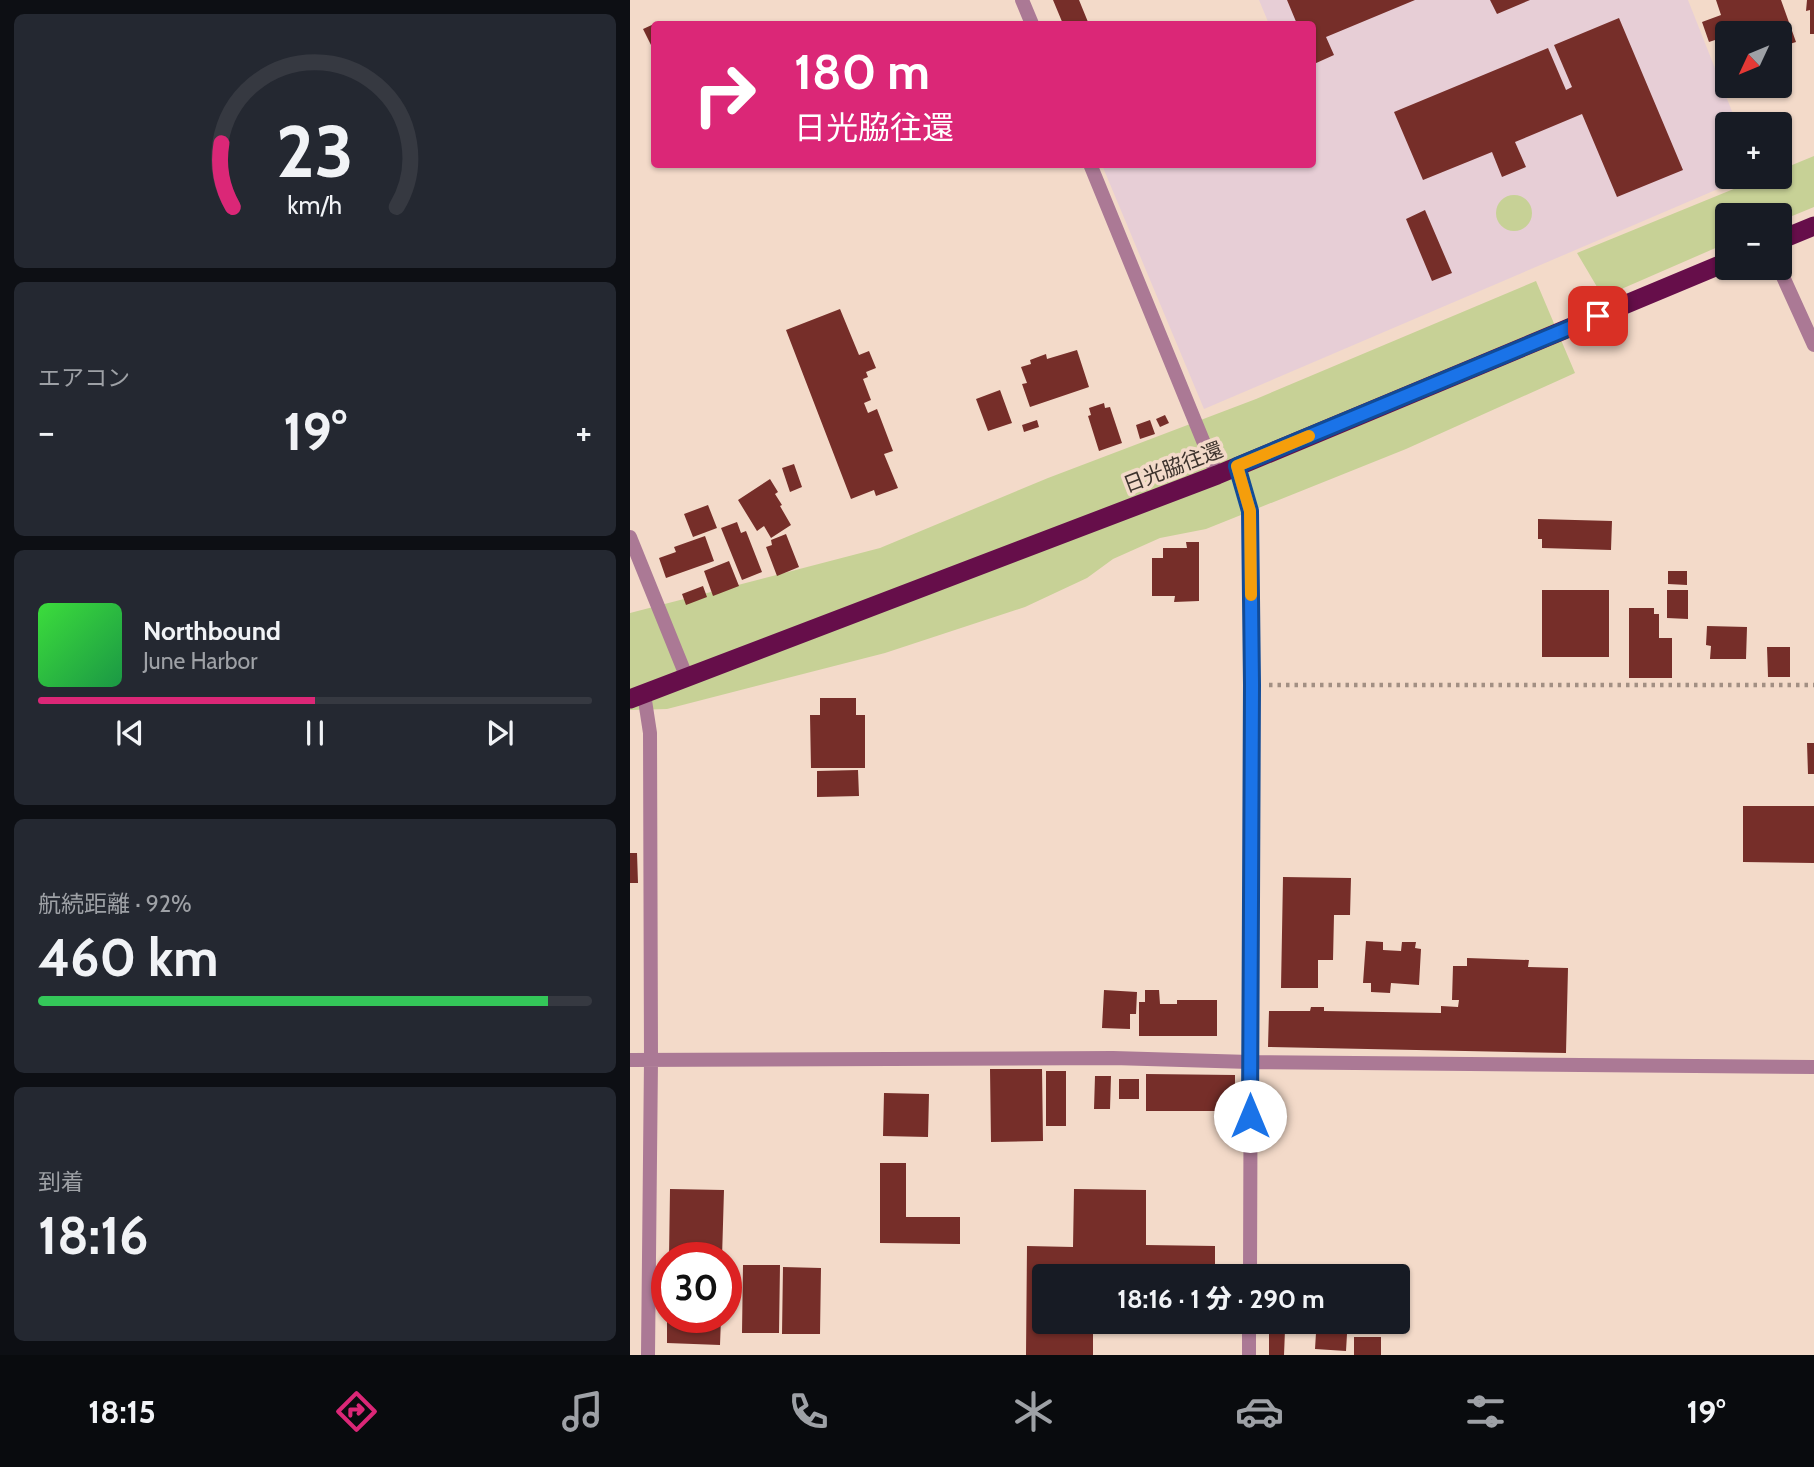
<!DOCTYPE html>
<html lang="ja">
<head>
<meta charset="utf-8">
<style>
	body { margin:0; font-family:Cabin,"Noto Sans JP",sans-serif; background:#242831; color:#f1f3f6; height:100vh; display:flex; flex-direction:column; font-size:26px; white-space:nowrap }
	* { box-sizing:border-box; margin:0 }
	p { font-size:23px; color:#9ea1a6 }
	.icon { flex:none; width:38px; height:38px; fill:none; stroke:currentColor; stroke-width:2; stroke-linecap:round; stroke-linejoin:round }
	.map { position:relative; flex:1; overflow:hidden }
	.panel { display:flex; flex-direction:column; gap:14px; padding:14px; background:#0d0f14; width:630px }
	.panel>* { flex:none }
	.banner { position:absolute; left:21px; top:21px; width:665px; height:147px; border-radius:7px; box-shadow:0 2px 5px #0004; background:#db2777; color:#fff; overflow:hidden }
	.needle { width:46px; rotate:226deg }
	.fabs { position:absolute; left:1085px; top:21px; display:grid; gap:14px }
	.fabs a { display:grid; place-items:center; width:77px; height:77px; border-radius:7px; background:#171b24; box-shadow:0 2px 5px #0004; font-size:35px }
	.speed { position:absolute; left:21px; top:1242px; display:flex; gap:14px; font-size:35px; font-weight:700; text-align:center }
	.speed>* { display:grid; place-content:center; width:91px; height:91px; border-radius:50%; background:#171b24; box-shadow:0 2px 5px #0004; line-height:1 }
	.speed .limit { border:10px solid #d22; background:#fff; color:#111 }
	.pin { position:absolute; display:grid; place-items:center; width:60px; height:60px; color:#fff; margin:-30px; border-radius:14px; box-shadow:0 4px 10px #0006 }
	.me { position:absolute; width:77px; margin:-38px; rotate:0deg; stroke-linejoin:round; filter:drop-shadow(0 0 5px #0008) }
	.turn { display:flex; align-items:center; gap:24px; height:147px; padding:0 28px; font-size:32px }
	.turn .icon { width:91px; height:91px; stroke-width:2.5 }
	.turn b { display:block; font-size:49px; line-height:60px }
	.big { font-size:52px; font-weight:800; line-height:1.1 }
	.panel .widget { flex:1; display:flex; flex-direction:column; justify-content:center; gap:10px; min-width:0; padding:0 24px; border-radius:10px; background:#242831 }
	.panel .dial { align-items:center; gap:0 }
	.dial svg { height:182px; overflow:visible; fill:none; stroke:#363941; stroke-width:7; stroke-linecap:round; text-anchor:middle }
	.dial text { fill:#f1f3f6; stroke:none }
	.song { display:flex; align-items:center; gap:21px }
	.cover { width:84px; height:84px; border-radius:10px; background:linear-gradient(135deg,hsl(120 70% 55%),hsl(140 70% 35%)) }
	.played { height:7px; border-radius:4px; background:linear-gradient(90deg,#db2777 50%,#363941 50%) }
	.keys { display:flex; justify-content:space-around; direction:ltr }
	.heat { display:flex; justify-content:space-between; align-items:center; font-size:38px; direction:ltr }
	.charge { height:10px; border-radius:5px; background:linear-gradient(90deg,#34c759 92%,#363941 0) }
	.trip { position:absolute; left:402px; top:1264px; width:378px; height:70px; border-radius:7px; background:#171b24; box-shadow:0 2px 5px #0004; font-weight:800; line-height:70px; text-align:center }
	.dock { display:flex; height:112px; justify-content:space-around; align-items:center; background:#090b0e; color:#9ea1a6 }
	.dock .icon { width:49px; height:49px }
	.dock .on { color:#db2777 }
	.dock b { font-size:32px; color:#f1f3f6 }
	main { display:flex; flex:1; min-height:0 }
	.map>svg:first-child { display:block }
	.industrial { fill:#e7ced6 }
	.green { fill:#c7d196 }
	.building { fill:#762e29 }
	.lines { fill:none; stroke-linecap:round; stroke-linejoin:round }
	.path { stroke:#a28f83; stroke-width:4.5; stroke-dasharray:3.5 5; stroke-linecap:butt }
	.minor { stroke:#ab7995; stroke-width:14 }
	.tertiary { stroke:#ab7995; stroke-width:14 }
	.trunk { stroke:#660e4a; stroke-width:19 }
	.route-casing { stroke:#114b97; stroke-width:18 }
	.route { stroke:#1a73e8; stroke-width:12 }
	.slow { stroke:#f59e0b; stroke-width:12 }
	.labels { text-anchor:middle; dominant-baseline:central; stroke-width:7; stroke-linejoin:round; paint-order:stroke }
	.street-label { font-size:21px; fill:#3d332d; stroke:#f3dac9 }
</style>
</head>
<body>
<main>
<section class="panel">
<div class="widget dial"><svg viewBox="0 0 100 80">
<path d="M14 69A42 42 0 1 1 86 69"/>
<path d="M14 69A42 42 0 0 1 9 41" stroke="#db2777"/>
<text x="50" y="56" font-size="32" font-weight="700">23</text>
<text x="50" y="72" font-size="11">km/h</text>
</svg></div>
<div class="widget"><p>エアコン</p>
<div class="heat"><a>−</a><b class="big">19°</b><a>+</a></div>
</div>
<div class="widget">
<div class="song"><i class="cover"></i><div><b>Northbound</b><p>June Harbor</p></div></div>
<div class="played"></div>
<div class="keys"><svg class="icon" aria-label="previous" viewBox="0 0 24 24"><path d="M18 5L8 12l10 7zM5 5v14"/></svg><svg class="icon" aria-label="pause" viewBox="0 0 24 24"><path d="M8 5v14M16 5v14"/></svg><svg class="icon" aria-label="next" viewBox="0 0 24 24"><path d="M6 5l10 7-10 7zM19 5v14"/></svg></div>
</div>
<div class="widget"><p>航続距離 · 92%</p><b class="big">460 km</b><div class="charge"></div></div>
<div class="widget"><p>到着</p><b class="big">18:16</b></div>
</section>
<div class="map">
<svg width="1184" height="1355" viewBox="0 0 1184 1355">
	<rect width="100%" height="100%" fill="#f3dac9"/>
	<!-- industrial -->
	<path class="industrial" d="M629,0h429l49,124h-10v53h19l-542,232 -102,-244 210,-1v-140h-43z"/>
	<!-- green -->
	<path class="green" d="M1184,156v51l-34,14v-6h-53v28l-124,54 -26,-44 186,-76h17v-7z
		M866 213a18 18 0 1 1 36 0a18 18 0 1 1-36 0Z
		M906,281l39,92 -169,76 -200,80 -46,9 -47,21 -26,19 -62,29 -140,46 -218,56 -37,1v-97l250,-65 168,-70 208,-79z"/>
	<!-- building -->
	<path class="building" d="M423,0h26l9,22 -7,2h-18z
		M657,0h128l-89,37 8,18 -20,9 -2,-40h-15z
		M860,0h40l-33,14z
		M1086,0h65l15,42 -16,5v-14l-16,-1 -37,1v3l-18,6 -7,-20 19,-7z
		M1177,0h7v34h-4v-24l-4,1z
		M989,18l64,152 -66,27 -35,-83 -67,28 11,25 -24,10 -10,-25 -69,28 -29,-68 154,-64 18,42 6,-3 -18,-42z
		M24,24v22l-2,1 -9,-18z
		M795,210l27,63 -20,8 -26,-62z
		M210,309l19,46 10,-4 7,17 -10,4 2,5 -5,2 8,21 -7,3 4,10 9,-4 16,42 -9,3 14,34 -22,8 -2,-6 -23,9 -65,-169z
		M447,350l12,37 -59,20 -8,-23 5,-1 -6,-16 10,-3 -1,-4 16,-6 1,5z
		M370,390l12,33 -24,8 -12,-32z
		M474,403l1,5 5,-1 12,36 -23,8 -11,-35 3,-1 -2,-7z
		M535,415l4,8 -9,4 -4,-8z
		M407,420l2,7 -15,5 -2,-7z
		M520,420l5,14 -15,5 -4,-14z
		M164,464l8,23 -12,5 -8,-24z
		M140,479l8,13 -3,2 7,11 -2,1 11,19 -20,13 -7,-12 -7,5 -19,-31z
		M78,505l9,23 -24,9 -9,-23z
		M908,519l74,2 -1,29 -69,-2v-9h-4z
		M107,522l4,11 5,-2 16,41 -20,8 -21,-52z
		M156,534l13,33 -22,9 -11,-29 6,-2 -1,-5z
		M75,536l9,25 -48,17 -7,-20 17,-6 -2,-5z
		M556,542h13v59l-25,1 1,-6h-23v-38h11v-10h24z
		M99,561l10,25 -26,10 -9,-25z
		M1038,571h19v14l-19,-1z
		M73,586l4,11 -21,8 -4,-11z
		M912,590h67v67h-67z
		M1037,590h21v29l-21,-1z
		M999,608h25v6h5v24h13v40h-43z
		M1077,626l40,1 -1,32h-36l1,-13 -5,-1z
		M1137,647h23v30h-22z
		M190,698h36v17h9v53h-54l-1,-53h10z
		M1177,743h7v31h-6z
		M228,770l1,26 -42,1v-26z
		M1113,806h71v57l-71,-1z
		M0,853h7l1,30h-8z
		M653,877l68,1 -1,37h-16l-1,45h-15v28h-37z
		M736,941l17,1v8l18,1 1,-9h14l-1,6 6,1 -2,36 -28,-2 -1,10 -19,-1v-9h-8z
		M837,958l62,2 -1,7 40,1 -2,85 -298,-6 1,-36h41l1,-4h13v4l117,2v-7l17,1 1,-7h-7l1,-34h14z
		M474,990l33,2 -1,22h-6v15l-28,-1z
		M515,990h14l1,14h17v-4h40v36h-78v-34h6z
		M360,1069h52l1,72 -52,1z
		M416,1071h20v55h-20z
		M516,1074l89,1v36h-89z
		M465,1076h16l-1,33h-16z
		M489,1079h20v20h-20z
		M254,1093l45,1 -1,43 -45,-1z
		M250,1163h26v54h54v27l-80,-1z
		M40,1189l54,1 -2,68h-53z
		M444,1189l72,1v55l69,1v30h-170v45h170v13l-122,-1v22h-67l1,-109 46,1z
		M113,1265h37l-1,68h-37z
		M153,1267l38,1 -1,66h-38z
		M37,1318h54l-1,27 -53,-2z
		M639,1329l16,1 -1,25h-15z
		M686,1333l31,1 -1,17 -31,-2z
		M724,1337h27v18h-27z"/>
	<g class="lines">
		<!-- path -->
		<path class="path" d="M639,685h545"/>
		<!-- minor -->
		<path class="minor" d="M392,0l10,24
			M460,164l127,311
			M607,466l13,45 2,174 -2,591
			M0,537l57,141
			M14,694l6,39 1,327 -3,295
			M0,1060l483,-2 137,4 564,5
			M619,1355v-34"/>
		<!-- tertiary -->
		<path class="tertiary" d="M1149,268l35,77"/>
		<!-- trunk -->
		<path class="trunk" d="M1150,240l34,-14
			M0,699l587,-224 510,-213"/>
	</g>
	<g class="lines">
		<defs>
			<path id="route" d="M620,1116l2,-431 -2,-174 -13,-45 361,-150"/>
		</defs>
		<!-- route casing -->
		<use href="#route" class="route-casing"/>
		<!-- route -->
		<use href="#route" class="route"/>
		<!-- slow -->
		<path class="slow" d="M621,595l-1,-84 -13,-45 72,-30"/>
	</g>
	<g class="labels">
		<!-- street labels -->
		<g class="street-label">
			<text transform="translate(543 467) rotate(-21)">日光脇往還</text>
		</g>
	</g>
</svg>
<div class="fabs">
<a><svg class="needle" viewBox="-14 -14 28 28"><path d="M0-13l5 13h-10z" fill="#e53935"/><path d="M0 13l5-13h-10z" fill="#9ea1a6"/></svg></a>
<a>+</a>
<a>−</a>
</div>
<div class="speed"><div class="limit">30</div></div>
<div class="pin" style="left:968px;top:316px;background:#d93025"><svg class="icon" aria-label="arrive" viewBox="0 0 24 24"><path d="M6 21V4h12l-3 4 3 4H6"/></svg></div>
<svg class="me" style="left:620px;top:1116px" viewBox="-20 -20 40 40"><circle r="19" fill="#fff"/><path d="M0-13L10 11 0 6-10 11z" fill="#1a73e8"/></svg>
<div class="trip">18:16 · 1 分 · 290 m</div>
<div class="banner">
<div class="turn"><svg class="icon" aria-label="right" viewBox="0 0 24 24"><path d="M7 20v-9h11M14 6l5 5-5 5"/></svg><div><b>180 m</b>日光脇往還</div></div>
</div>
</div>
</main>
<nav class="dock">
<b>18:15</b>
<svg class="icon on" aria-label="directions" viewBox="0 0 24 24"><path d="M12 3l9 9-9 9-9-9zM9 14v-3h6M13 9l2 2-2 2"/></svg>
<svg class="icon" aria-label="music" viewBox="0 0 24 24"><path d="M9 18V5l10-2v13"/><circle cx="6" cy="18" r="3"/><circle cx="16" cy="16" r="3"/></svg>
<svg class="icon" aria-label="phone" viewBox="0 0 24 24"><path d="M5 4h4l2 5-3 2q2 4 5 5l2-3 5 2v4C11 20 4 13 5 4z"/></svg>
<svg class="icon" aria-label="climate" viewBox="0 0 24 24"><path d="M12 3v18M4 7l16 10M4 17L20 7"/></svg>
<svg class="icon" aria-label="car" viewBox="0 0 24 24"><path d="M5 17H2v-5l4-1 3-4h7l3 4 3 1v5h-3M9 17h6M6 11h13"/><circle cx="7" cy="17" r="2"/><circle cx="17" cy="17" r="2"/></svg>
<svg class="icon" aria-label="filters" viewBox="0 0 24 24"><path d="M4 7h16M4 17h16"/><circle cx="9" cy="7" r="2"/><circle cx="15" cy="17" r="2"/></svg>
<b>19°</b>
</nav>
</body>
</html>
